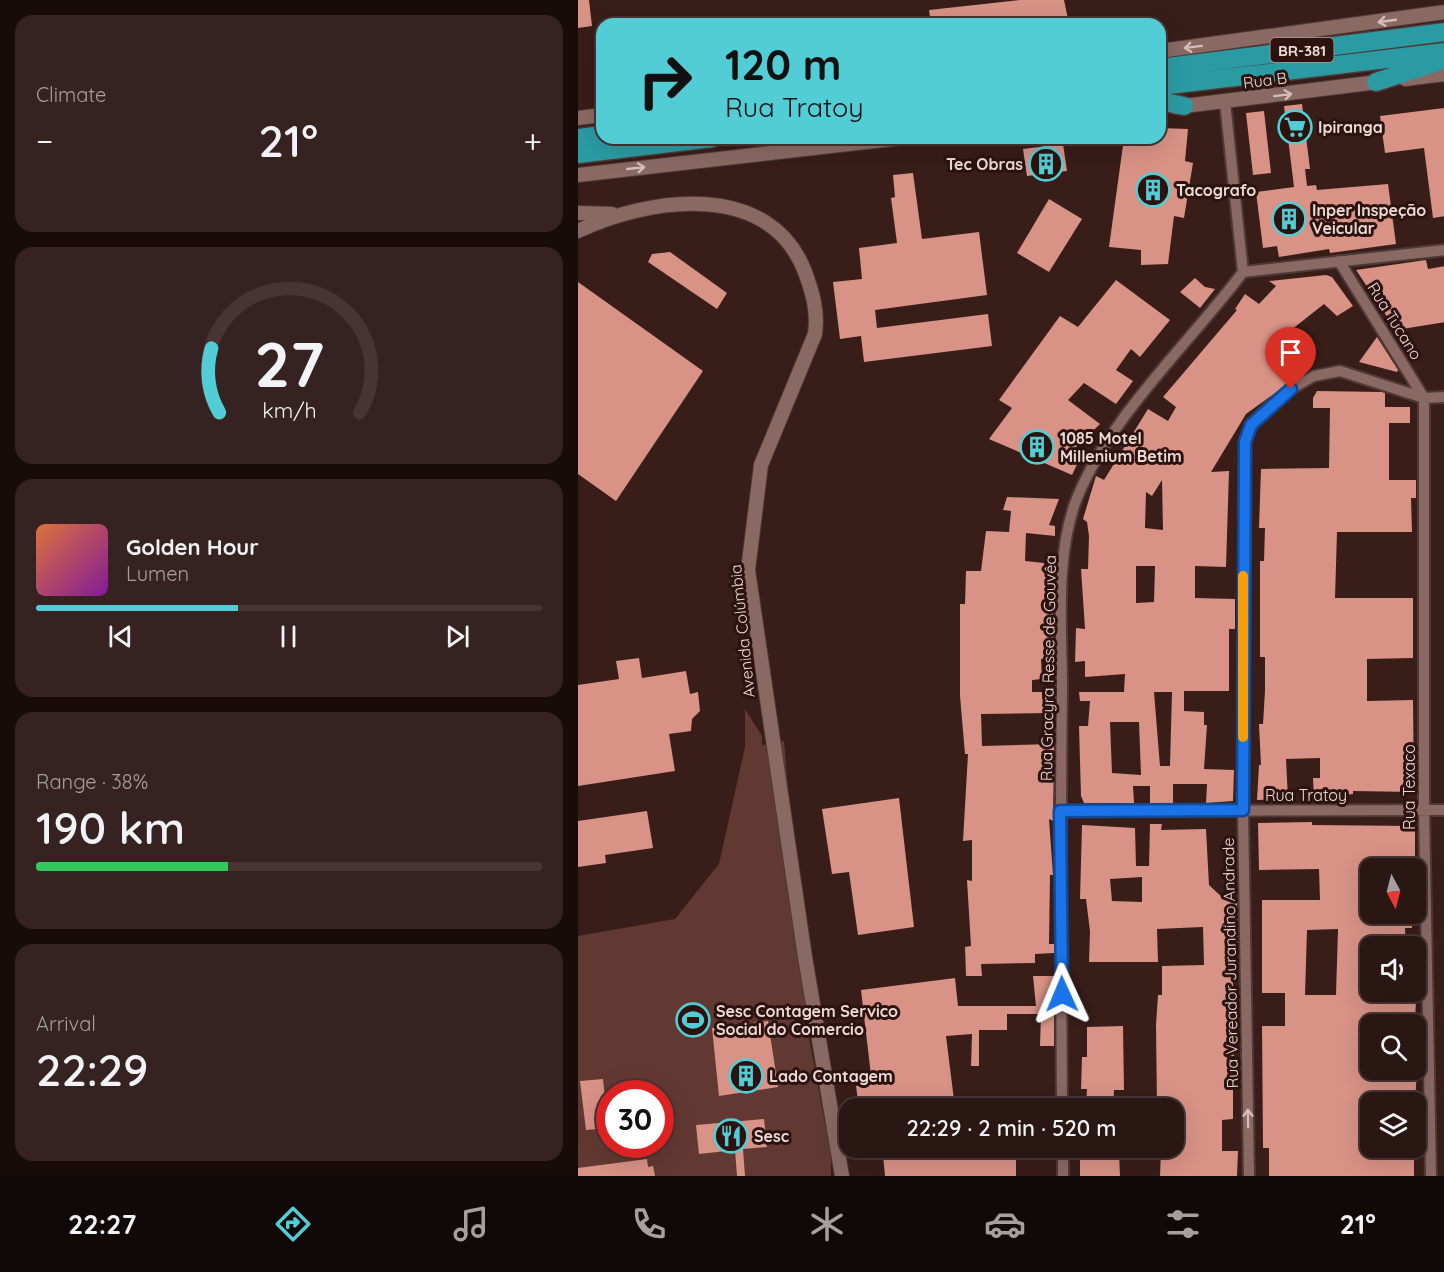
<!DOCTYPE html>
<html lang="en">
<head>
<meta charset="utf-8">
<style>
	body { margin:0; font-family:Quicksand,sans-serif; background:#362321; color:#f1f3f6; height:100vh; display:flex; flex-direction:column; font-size:22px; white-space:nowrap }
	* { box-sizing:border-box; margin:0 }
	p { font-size:20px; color:#a59fa0 }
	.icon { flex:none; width:33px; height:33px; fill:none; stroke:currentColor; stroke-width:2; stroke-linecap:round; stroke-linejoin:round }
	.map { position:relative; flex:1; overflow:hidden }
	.side { display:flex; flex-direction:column; gap:15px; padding:15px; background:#170c0a; width:578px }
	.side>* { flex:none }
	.guide { position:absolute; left:18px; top:18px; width:570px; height:126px; border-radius:18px; box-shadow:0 6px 24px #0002,0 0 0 2px #463533; background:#52ccd5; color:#111; overflow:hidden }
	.needle { width:39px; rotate:173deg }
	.fabs { position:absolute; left:782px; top:858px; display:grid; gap:12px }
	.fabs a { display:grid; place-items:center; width:66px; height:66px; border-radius:12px; background:#2a1613; box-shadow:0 6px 24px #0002,0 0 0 2px #463533; font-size:30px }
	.speed { position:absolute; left:18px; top:1080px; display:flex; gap:12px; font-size:30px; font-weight:700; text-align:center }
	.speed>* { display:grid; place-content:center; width:78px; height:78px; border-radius:50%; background:#2a1613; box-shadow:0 6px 24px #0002,0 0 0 2px #463533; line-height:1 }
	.speed .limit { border:9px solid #d22; background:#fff; color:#111 }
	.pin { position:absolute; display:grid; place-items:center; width:51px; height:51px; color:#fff; margin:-62px -26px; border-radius:50% 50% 50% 0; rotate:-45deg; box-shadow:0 0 6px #0007 }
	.pin .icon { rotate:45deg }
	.me { position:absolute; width:66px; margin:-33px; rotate:359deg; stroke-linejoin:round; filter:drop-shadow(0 0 4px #0008) }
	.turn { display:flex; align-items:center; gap:21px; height:126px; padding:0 30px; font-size:27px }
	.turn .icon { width:78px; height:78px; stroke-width:2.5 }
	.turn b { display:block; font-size:42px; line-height:51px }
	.big { font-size:45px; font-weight:600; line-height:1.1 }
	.side .widget { flex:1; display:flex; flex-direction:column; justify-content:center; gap:9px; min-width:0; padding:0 21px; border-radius:18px; background:#362321 }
	.side .dial { align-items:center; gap:0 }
	.dial svg { height:156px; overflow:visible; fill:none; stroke:#463533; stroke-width:7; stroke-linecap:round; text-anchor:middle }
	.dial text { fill:#f1f3f6; stroke:none }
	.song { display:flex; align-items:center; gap:18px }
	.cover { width:72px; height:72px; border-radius:9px; background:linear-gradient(135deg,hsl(20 70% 55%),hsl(290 70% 35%)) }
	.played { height:6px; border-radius:3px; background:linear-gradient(90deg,#52ccd5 40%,#463533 40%) }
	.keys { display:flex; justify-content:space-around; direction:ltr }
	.heat { display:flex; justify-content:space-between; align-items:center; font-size:33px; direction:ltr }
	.charge { height:9px; border-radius:4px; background:linear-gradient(90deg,#34c759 38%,#463533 0) }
	.trip { position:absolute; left:261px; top:1098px; width:345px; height:60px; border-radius:18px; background:#2a1613; box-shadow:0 6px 24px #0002,0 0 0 2px #463533; font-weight:600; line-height:60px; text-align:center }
	.menu { display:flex; height:96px; justify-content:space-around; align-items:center; background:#110908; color:#a59fa0 }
	.menu .icon { width:42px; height:42px }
	.menu .active { color:#52ccd5 }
	.menu b { font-size:27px; color:#f1f3f6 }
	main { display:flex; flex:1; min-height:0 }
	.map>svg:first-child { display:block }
	.green { fill:#623932; fill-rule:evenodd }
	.building { fill:#d89286; fill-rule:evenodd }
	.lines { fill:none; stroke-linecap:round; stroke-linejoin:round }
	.minor-casing { stroke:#4f3936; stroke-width:14 }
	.tertiary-casing { stroke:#4f3936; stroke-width:16 }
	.motorway-casing { stroke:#4f3936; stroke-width:21 }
	.minor { stroke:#8a6963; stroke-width:10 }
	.tertiary { stroke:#8a6963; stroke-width:14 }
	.motorway { stroke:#2b9ba3; stroke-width:18 }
	.oneway { stroke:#d4bdb9 }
	.route-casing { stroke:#114b97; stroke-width:15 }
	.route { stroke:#1a73e8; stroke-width:10 }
	.slow { stroke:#f59e0b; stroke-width:10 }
	.labels { text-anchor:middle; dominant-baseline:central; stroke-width:6; stroke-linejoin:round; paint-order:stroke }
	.shield { fill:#2d130f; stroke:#b39e9a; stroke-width:1.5 }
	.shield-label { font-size:15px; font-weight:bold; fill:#ecd9d6 }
	.street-label { font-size:16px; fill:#ecd9d6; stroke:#2d130f }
	.poi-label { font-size:16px; font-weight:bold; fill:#ecd9d6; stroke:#2d130f; text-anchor:start }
</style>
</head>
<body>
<main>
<section class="side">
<div class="widget"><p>Climate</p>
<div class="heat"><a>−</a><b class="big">21°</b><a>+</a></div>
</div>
<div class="widget dial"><svg viewBox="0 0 100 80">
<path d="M14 69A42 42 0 1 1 86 69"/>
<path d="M14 69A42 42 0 0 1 10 36" stroke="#52ccd5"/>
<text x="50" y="56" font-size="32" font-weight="700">27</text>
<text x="50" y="72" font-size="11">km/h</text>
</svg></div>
<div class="widget">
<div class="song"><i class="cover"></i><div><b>Golden Hour</b><p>Lumen</p></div></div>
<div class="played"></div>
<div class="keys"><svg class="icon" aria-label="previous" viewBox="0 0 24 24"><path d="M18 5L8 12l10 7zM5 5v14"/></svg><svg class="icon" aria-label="pause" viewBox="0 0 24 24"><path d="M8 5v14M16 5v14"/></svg><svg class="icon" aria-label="next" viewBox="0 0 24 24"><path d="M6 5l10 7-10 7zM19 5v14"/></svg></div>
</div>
<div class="widget"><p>Range · 38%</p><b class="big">190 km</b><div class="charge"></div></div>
<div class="widget"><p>Arrival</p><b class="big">22:29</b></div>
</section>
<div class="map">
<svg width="867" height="1176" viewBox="0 0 867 1176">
	<rect width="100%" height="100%" fill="#381d19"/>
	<!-- green -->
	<path class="green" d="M167,709l17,27v9l22,-4 24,291 23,124v20h-253v-240l97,-17 44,-55 26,-117zM32,1094h50v50h-50z"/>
	<!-- building -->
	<path class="building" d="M0,0h11l3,26 -14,2z
		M442,0h44l5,24h-138l-2,-14z
		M724,104l8,65h-5l2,17 9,-1 1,5 71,-6 8,60 -66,9 -1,-4 -50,8 -2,-11 -14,2 -7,-56 38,-5 -10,-81z
		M867,108v108l-12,2 -9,-70 -39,5 -5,-37z
		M686,111l7,62 -18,2 -7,-62z
		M582,128l28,1 -3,32 8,2 -9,55 -10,-2 -6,48 -27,1v-15l-32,-3 15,-109h36z
		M485,144l4,27 -40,5 -4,-27z
		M335,173l9,66 57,-7 8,63 -112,15 2,18 111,-14 4,32 -128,16 -3,-26 -21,3 -7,-57 29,-3 -3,-31 38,-5 -6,-45 4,-1 -2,-22z
		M471,199l33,20 -33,53 -32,-19z
		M92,252l57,41 -10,16 -69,-47 4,-8z
		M848,260l2,9 17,-3v56l-49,8 -40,-60z
		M748,275l6,2 21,29 -16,10 -13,-12 -38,30 17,39 -57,41 -35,58 18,-1 -3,96 -31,-1v32l40,1v30h-6v62h-45v20l20,1v13h3l-3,44 30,1 -1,31 -27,2 1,-19h-34v19h-23v-17h-17l1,17h-50l-3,-7 -2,-70h9l2,-25h-10l-1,-9h45l1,-18 -40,3v-16l-10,1 1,-34 9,1 -4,-60h7l1,-33 -2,-14 -4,-3 13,-43 8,4 44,-71 20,12 8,-14 -13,-10 74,-87 -2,-1 10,-15 14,10 17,-18 -7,-5zM584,480l1,50 -18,-2 1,-36 6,4zM558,566h19l-1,36 -18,1zM576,692h18l-2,74h-10zM532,722h29l2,53 -29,-2z
		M617,278l10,9 10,2 -15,19 -20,-16z
		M538,280l54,40 -30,37 -9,-8 -15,21 17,11 -17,23 -32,-21 -16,17 32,24 -28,27 9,5 -9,19 -83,-36 23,-31 -13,-8 61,-84 18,11z
		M0,282l125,89 -87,130 -38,-27z
		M799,337l21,33 -1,2 -38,-10z
		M739,391l65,1 3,1v14h25v16h-21v57h27v18h-5l1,34h-75l-2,66h78v60l-46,1v42l46,-1 1,92 -61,-1v3l-39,4 -1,-20h7v-20l-34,1 2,40 -31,1 2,-35h2l-2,-41h4l2,-33v-34h-5v-96h4l1,-33h-6l2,-59 68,-1 1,-60h-17v-10z
		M429,497l52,2 -10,26 6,1v10l-29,-3 -1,28 19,2v8l9,-1v88l-12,1 1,20 -10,1v12h10v6h9l1,15 -71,1 1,32 71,-2 1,4 -1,73 -4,-2 4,56h-3l-1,69h5v9l-19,1v9l-54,1 1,12h-16l-1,-29 6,-1 -4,-66 5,1v-41l-9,1 5,-87h-3l-5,-58v-92h5l1,-33h15l5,-40 23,1 2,-21 -8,-1z
		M61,658l3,20 44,-7 4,23 8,-2 2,19 -8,8 -1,12 -22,3 6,37 -97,15v-101l41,-6 -3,-18z
		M321,798l15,129 -56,8 -9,-63 -17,2 -10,-65z
		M69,811l6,37 -48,7 1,8 -28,4v-46z
		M734,822v3l103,1v42h-45v46h42v14h-7l1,18h-36v46h29v6l17,1 -1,24 -45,-1v48h47l-2,32h-45v46h44v28h-145v-28h-6l-1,-122h23v-33h-23v-93h58l-1,-31 -60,1 -1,-47zM760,929l-2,66h-31l2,-65z
		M572,824h12l-1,6 45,-1 3,56 16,15 12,-1 1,53h-5v39h-6l2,36h5v29h-7l1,22 5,2v39l-11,1v31h16l-1,25h-77l1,-26h13v-42h-17l-1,-83 2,-30h4v-29l42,-1 -1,-38 -46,2 1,33h-69l1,-31 -4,-32h-6l2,-74 53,3 1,38h13zM564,877v25l-30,-1 -2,-22z
		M455,976h21v70h-14l1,-32h-34v16h-28v36h-8l1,-32 -26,2 9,72h-96l-3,-22 16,-2 -11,-94 94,-12 3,28h78z
		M190,1021l10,66 -59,9 -7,-68z
		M545,1026l1,64h-10l-1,18h-27l1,-19h-6l1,-32h5v-30z
		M25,1079l5,49 -22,2 -6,-49z
		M390,1101h36v7h-36z
		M186,1119l3,28 -24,2 2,27h-8l-2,-26 -36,4 -3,-29z
		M344,1148h134l-1,12h-39v16h-131l-2,-21z
		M541,1153l1,23h-40v-22z
		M69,1159l1,8 5,-1 2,10h-77v-8z"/>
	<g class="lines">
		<defs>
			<path id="minor" d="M647,102l18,170
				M761,261l85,137v412l7,366
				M482,811l385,-1
				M484,1108c-1,-139 -2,-278 0,-417 0,-59 -7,-128 12,-185 30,-84 115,-162 169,-234l202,-22
				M485,1148v28
				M671,1176l-6,-366 2,-368 6,-17 17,-17 23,-19 23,-13 26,-5 84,27 21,-1"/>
			<path id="tertiary" d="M582,51l285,-39
				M827,79l40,-5
				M598,107l210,-26
				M0,118l24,-3
				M0,175l323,-37
				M0,213l34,1
				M0,231c72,-34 192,-51 227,41 8,22 13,39 10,62l-54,131 -13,105 57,387 37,219"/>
			<path id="motorway" d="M582,68l285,-36
				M798,82l67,-22
				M582,86l285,-34
				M582,101l24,5
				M0,138l24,-3
				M0,154l134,-16"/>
		</defs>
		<!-- minor casing -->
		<use href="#minor" class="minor-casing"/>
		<!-- tertiary casing -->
		<use href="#tertiary" class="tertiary-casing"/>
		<!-- motorway casing -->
		<use href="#motorway" class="motorway-casing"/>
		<!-- minor -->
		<use href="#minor" class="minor"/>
		<!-- tertiary -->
		<use href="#tertiary" class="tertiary"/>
		<!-- motorway -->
		<use href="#motorway" class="motorway"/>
	</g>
	<!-- one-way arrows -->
	<defs><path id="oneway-shaft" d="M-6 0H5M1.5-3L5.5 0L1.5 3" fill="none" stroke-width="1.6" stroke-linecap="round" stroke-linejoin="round" transform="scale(1.5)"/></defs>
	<g class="oneway">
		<use href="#oneway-shaft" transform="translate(809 21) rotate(172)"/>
		<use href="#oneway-shaft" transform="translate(615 47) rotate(173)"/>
		<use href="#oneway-shaft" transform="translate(705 95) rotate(-7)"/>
		<use href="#oneway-shaft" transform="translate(58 168) rotate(-6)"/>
		<use href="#oneway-shaft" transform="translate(670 1118) rotate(-91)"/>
	</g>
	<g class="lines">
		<defs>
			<path id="route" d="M484,994l-2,-183 183,-1 2,-368 6,-17 40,-36"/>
		</defs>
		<!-- route casing -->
		<use href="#route" class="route-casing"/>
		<!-- route -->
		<use href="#route" class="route"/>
		<!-- slow -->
		<path class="slow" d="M665,737v-161"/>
	</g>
	<!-- icons -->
	<defs>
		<symbol id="supermarket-ring" viewBox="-11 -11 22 22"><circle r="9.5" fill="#2d130f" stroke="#52ccd5" stroke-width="1.5"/><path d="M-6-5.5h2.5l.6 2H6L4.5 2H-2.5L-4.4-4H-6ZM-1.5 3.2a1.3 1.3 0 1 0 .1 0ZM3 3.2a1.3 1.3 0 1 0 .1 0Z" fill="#52ccd5"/></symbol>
		<symbol id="building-ring" viewBox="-11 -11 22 22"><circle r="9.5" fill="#2d130f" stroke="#52ccd5" stroke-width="1.5"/><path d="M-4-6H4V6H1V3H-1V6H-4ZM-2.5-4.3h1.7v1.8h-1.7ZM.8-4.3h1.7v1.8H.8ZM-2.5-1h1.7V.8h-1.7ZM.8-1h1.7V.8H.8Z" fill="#52ccd5"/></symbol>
		<symbol id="stadium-ring" viewBox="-11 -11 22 22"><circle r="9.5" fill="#2d130f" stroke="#52ccd5" stroke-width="1.5"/><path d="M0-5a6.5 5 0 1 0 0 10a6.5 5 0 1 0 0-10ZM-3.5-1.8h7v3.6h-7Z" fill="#52ccd5"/></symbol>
		<symbol id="restaurant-ring" viewBox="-11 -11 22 22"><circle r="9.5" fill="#2d130f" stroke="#52ccd5" stroke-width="1.5"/><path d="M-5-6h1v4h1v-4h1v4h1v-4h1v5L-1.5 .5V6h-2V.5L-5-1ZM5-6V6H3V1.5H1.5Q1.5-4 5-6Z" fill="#52ccd5"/></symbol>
	</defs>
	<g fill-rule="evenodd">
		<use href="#supermarket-ring" x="698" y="108" width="38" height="38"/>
		<use href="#building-ring" x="449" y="145" width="38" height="38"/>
		<use href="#building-ring" x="556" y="171" width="38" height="38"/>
		<use href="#building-ring" x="692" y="200" width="38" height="38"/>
		<use href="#building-ring" x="440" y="428" width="38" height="38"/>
		<use href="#stadium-ring" x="96" y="1001" width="38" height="38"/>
		<use href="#building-ring" x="149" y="1057" width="38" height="38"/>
		<use href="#restaurant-ring" x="134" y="1117" width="38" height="38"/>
	</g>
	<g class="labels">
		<!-- shield labels -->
		<rect class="shield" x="692.5" y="38" width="63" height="24" rx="4.5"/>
		<g class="shield-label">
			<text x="724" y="50">BR-381</text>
		</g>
		<!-- street labels -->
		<g class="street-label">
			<text transform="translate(687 80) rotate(-7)">Rua B</text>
			<text transform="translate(817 321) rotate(58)">Rua Tucano</text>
			<text transform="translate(164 631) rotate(-96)">Avenida Colúmbia</text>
			<text transform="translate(470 668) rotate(-89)">Rua Gracyra Resse de Gouvêa</text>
			<text transform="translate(831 787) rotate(-90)">Rua Texaco</text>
			<text x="728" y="795">Rua Tratoy</text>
			<text transform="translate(652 963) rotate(-91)">Rua Vereador Jurandino Andrade</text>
		</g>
		<!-- poi labels -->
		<g class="poi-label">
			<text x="740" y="127">Ipiranga</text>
			<text x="445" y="164" text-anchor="end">Tec Obras</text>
			<text x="598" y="190">Tacografo</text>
			<text x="734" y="210">Inper Inspeção<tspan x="734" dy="18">Veicular</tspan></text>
			<text x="482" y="438">1085 Motel<tspan x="482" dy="18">Millenium Betim</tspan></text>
			<text x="138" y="1011">Sesc Contagem Servico<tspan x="138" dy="18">Social do Comercio</tspan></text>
			<text x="191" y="1076">Lado Contagem</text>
			<text x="176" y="1136">Sesc</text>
		</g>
	</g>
</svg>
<div class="fabs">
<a><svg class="needle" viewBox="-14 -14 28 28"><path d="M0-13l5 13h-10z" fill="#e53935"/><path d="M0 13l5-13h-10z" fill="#a59fa0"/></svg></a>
<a><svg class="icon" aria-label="sound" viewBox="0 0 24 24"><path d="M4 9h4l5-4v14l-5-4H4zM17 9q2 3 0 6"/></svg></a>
<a><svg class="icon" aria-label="search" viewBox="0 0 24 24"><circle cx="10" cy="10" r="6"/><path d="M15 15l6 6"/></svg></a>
<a><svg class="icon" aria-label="layers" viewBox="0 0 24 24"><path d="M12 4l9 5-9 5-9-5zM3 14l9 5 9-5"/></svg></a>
</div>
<div class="speed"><div class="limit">30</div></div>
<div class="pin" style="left:713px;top:389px;background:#d93025"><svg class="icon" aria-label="arrive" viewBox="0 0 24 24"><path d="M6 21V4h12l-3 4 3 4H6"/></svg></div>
<svg class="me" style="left:484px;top:994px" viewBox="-20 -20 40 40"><path d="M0-17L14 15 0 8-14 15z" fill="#1a73e8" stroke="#fff" stroke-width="4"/></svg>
<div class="trip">22:29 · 2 min · 520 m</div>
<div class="guide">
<div class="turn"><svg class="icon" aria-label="right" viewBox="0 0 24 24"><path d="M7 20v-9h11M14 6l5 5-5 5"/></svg><div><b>120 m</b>Rua Tratoy</div></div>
</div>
</div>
</main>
<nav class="menu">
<b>22:27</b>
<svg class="icon active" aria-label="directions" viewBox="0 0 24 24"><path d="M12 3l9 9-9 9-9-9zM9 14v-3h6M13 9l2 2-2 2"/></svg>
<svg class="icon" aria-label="music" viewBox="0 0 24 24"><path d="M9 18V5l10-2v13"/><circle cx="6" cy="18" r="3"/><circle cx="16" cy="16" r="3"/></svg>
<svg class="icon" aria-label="phone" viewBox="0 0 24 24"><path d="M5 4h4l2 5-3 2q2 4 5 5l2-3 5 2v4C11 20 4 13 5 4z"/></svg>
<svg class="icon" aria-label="climate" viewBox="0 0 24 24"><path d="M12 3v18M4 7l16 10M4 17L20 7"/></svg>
<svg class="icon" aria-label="car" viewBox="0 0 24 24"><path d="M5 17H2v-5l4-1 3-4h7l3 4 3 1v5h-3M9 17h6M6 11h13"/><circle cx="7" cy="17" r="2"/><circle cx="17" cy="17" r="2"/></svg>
<svg class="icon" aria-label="filters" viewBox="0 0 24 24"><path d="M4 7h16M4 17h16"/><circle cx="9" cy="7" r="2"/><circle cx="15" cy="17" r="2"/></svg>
<b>21°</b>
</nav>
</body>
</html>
